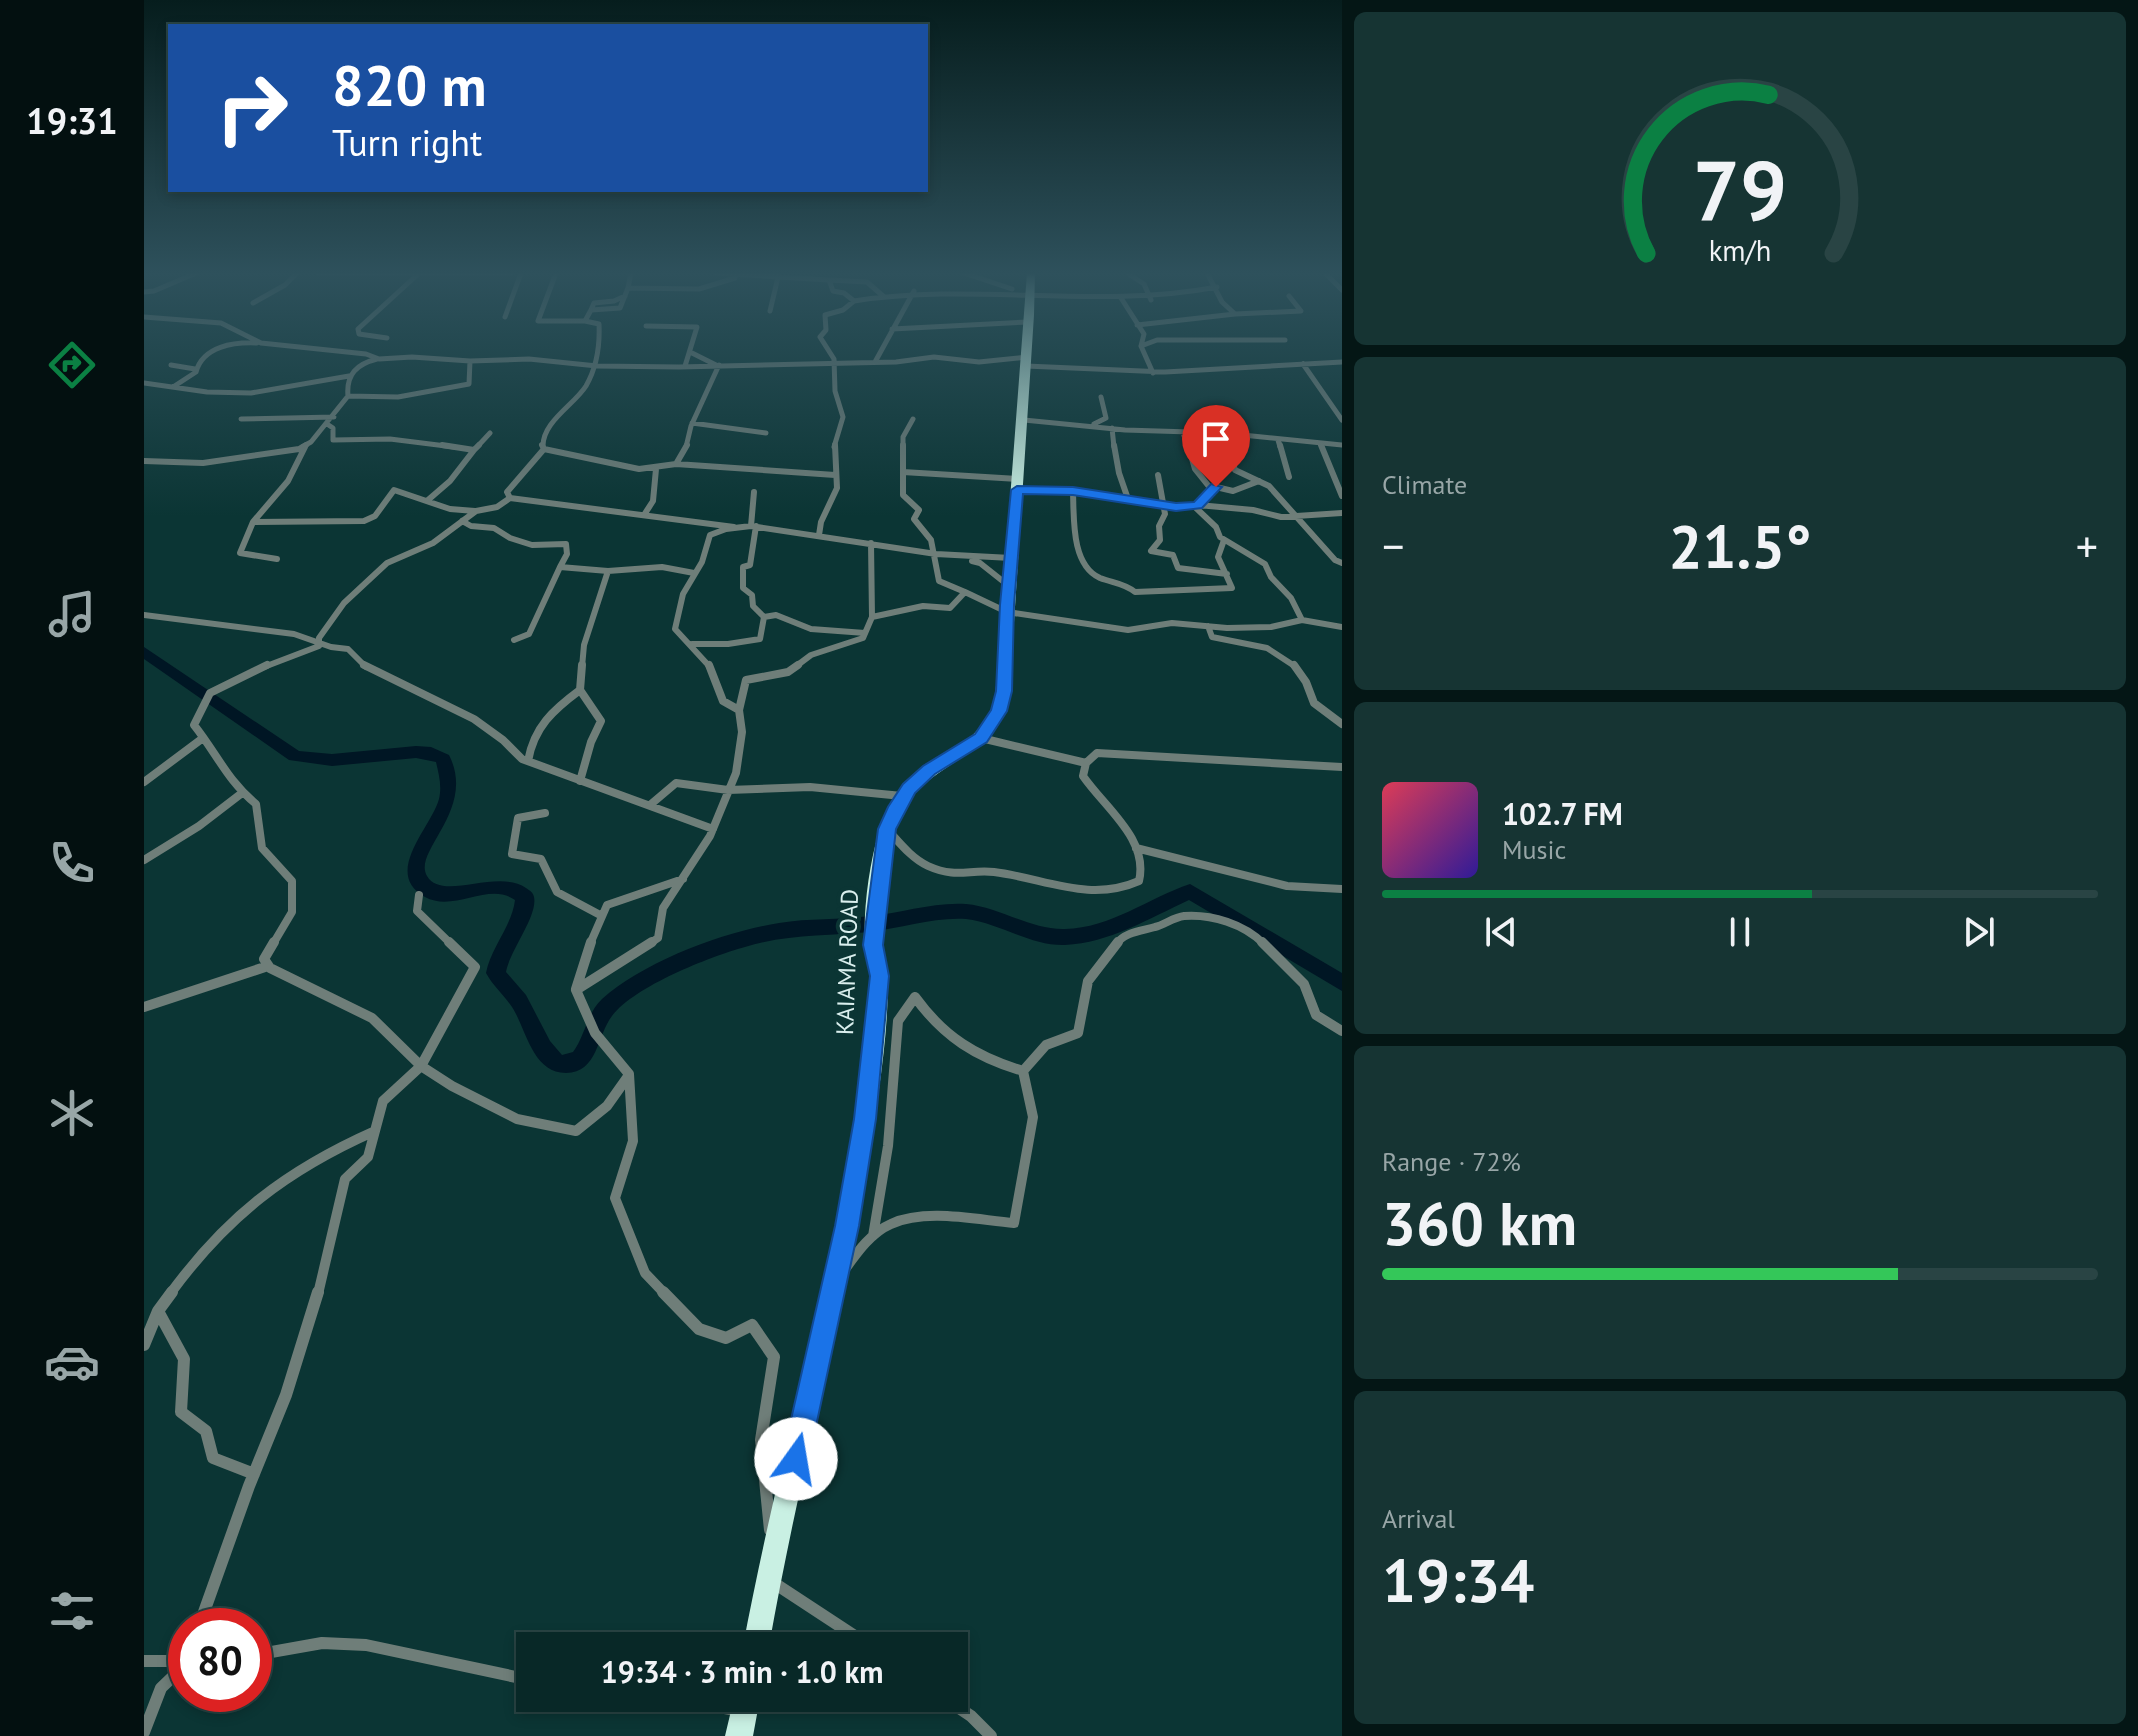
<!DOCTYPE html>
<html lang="en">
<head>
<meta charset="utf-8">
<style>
	body { margin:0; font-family:"PT Sans",sans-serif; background:#163433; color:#f1f3f6; height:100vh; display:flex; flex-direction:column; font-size:30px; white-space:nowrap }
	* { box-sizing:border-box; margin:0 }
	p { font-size:26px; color:#98a6a7 }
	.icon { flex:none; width:44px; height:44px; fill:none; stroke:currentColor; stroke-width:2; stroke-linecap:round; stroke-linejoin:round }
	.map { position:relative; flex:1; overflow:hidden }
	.drawer { display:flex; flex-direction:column; gap:12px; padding:12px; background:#041615; width:796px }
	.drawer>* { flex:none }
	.banner { position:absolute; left:24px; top:24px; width:760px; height:168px; border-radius:0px; box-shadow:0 4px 12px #0003,0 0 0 2px #294444; background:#1a4fa0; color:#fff; overflow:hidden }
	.speed { position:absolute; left:24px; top:1608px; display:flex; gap:16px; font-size:40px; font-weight:700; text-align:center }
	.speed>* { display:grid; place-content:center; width:104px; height:104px; border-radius:50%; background:#082827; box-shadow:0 4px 12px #0003,0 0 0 2px #294444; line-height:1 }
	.speed .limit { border:12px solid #d22; background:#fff; color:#111 }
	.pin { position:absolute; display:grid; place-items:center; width:68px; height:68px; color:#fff; margin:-82px -34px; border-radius:50% 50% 50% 0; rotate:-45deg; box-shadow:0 0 8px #0007 }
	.pin .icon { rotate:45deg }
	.me { position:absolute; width:88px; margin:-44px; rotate:13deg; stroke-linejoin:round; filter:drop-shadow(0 0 6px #0008) }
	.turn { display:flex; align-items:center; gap:28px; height:168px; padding:0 32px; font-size:36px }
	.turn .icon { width:104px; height:104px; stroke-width:2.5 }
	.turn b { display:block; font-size:56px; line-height:68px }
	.big { font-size:60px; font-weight:700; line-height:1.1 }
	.drawer .widget { flex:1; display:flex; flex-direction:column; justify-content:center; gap:12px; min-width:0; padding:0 28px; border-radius:12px; background:#163433 }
	.drawer .dial { align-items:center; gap:0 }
	.dial svg { height:208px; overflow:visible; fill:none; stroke:#294444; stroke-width:7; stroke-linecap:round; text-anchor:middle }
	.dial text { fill:#f1f3f6; stroke:none }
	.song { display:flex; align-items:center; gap:24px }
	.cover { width:96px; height:96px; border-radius:12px; background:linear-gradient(135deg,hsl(350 70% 55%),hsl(250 70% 35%)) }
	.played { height:8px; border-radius:4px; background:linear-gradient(90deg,#0b8043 60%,#294444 60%) }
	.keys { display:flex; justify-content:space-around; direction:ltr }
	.heat { display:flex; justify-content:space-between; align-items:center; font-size:44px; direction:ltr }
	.charge { height:12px; border-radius:6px; background:linear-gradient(90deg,#34c759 72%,#294444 0) }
	.trip { position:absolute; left:372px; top:1632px; width:452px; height:80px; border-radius:0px; background:#082827; box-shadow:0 4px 12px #0003,0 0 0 2px #294444; font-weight:700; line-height:80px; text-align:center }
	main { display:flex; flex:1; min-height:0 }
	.tab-bar { display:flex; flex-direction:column; width:144px; justify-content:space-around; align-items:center; background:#031010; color:#98a6a7 }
	.tab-bar .icon { width:56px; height:56px }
	.tab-bar .active { color:#0b8043 }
	.tab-bar b { font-size:36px; color:#f1f3f6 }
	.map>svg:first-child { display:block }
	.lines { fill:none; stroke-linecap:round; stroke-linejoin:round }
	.river { fill:#001624; fill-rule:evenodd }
	.street-far4 { stroke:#6f7e79; stroke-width:5 }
	.street-far3 { stroke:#6f7e79; stroke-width:6 }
	.street-far2 { stroke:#6f7e79; stroke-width:8 }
	.street-far1 { stroke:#6f7e79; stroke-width:10 }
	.street { stroke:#6f7e79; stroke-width:12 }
	.highway { fill:#c9f0e3; fill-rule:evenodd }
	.route { fill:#1a73e8; stroke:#114b97; stroke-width:2 }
	.labels { text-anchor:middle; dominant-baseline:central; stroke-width:8; stroke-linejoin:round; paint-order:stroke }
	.street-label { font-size:24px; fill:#daefee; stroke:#0b3534 }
</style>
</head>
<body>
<main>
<nav class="tab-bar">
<b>19:31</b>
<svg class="icon active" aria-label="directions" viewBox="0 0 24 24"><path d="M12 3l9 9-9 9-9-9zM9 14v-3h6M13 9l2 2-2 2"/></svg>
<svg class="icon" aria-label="music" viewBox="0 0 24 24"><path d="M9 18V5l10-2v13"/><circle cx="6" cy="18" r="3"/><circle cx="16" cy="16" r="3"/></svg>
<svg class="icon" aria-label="phone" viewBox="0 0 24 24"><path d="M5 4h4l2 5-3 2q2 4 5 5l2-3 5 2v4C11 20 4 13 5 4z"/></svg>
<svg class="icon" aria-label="climate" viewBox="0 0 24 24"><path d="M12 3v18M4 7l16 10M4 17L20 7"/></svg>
<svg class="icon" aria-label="car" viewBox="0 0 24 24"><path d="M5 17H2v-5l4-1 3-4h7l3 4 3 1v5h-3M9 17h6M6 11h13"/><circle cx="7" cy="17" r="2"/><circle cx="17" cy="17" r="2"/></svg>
<svg class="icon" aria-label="filters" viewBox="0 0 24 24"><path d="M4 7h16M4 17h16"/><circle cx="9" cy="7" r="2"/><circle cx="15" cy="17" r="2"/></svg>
</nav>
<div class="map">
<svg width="1198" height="1736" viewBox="0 0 1198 1736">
	<rect width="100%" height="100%" fill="#0b3534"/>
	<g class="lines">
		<!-- river -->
		<path class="river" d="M0,647l155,104 33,3 84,-8 15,1 18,8c28,55 -37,96 -22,121 15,26 70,-8 99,12 4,3 7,4 8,9 4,19 -24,53 -28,75l20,23 24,46 12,14 11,-3c12,-16 14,-39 29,-53 43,-38 121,-67 177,-76 30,-5 60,-3 91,-7 32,-3 63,-14 96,-12 34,3 64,26 99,25 46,-1 83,-31 125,-45l152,89v18l-153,-91c-39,18 -80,43 -124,45 -35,1 -65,-22 -99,-26 -32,-2 -64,9 -96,13 -42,4 -84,2 -125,15 -36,10 -110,39 -133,69 -15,19 -14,57 -46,57 -34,0 -40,-45 -54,-66 -8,-12 -19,-21 -26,-34 5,-26 26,-47 29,-73 -26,-19 -61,13 -90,-3 -43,-24 6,-69 14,-98 3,-13 0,-24 -3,-37l-20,-4 -84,8 -43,-6 -145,-101z"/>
		<!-- street-far4 -->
		<path class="street-far4" d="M175,273h192
			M412,273l-18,48h47l6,-11 29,-2 8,-20
			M487,273l-3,15 71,1 36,-11
			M571,273l114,7 4,11 11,2 10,8c121,-19 242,9 363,-14
			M820,273l48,16
			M983,273l17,11 7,16
			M1063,273l15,29 13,12 66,-3 -12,-15
			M1181,273l17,17
			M685,280l38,2 16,14
			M0,292l10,-1 42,-18
			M977,298l23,36 -3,12 12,27
			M109,303l32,-18 12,-12
			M447,310l3,-7 20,-2 11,-5
			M626,311l9,-38
			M0,317l77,6 40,20 105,11 13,5 33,-2 58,4
			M361,317l16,-44
			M993,325l98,-11
			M502,326l51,1 -12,39
			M748,329l136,-7
			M243,338l-28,-4 -1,-5 59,-54
			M997,346l16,-6h128
			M548,353l24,12
			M731,362l39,-71
			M1159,364l39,56
			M27,365l24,4
			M882,366l139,6 177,-10
			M0,383l63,9 44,1 98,-17
			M29,387l23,-15c7,-26 38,-30 61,-29
			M204,396c-2,-22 9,-32 29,-37
			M97,419l93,-2
			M880,420l101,10 98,3 119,12
			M548,423l74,10
			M183,424l6,4v12l57,-1 64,8
			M950,424l12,-6 -5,-21
			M968,428l2,19
			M1039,433l5,14
			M1079,433l5,14
			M1134,440l2,7
			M1177,444l1,3
			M158,447l9,-5 37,-46 50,1 71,-13 1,-23 59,-2 68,7 82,1 217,-5 38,-5 45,5 48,-5
			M333,447l13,-14
			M399,447c-1,-25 31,-42 43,-61 11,-19 14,-40 13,-62l-14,-3
			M542,447l5,-21 28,-61
			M690,447l9,-30 -8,-26 -1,-32 -14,-22 6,-7 -1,-15 18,-5 11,-9
			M759,447v-10l10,-18"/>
		<!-- street-far3 -->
		<path class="street-far3" d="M298,445l32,5 5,-5
			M398,445l2,4
			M759,445v50l16,15 -5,9 17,21 8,41 26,11
			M970,445l5,28 9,26
			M1044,445l7,24 16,20 -7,12 -9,6 21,20 4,10 45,27 6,13 20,21 11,22
			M1083,445l8,25 34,16 66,74 7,3
			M1136,445l9,32
			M1177,445l21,51
			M0,461l59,2 96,-14 7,-4
			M532,464l159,11
			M759,472l115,7
			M1014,475l7,39 -6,12 1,14 -9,11 22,4 5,13 49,6
			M1067,489l5,-2 17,4 26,-10
			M873,490l56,1 103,16 22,-2 55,5 28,7 61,-4
			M929,491c1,27 -2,74 27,87 13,5 24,5 35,14l97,-4 -14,-31 6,-17
			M366,498l224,29
			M284,500l22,-19 24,-31
			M500,515l9,-14 3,-32
			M318,521l9,5 23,2 16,10 22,7 34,-1 1,10 -7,13
			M110,522l110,-1 11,-5 19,-26 56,19 25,2
			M607,526l3,-34
			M612,526l-6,39 -7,2v21l9,7 1,11 11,11 12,-2 35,14 54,4
			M675,535l2,-13 16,-34 -2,-43
			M133,559l-37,-6 13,-31 35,-41 17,-34
			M828,561l8,2 29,23
			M0,615l150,19 37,13 17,2 18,18
			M728,617l51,-11 27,2 15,-16 42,20 121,18 44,-7 55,5 44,-1 31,-7 40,7
			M1064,626l4,11 55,11 29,19
			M370,640l15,-6 31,-67 48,4
			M548,644h36l32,-5 4,-22
			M120,667l55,-21v-8l25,-35 43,-40 46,-20 43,-32 21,-4 13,-9 -3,-6 37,-43 95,20 37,-5 11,-19
			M438,667l2,-22 24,-74 54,-4 32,6
			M566,667l-35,-38 8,-35 19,-32 8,-27 16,-6 25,-3 185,28 75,4
			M651,667l16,-12 52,-17 9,-21 -1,-74"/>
		<!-- street-far2 -->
		<path class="street-far2" d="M123,665l-57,28 -16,32c23,29 33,55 62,79l6,44 30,33v31l-19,32
			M220,665l110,54 29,21 19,19 191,70
			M1150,665l12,17 8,21 28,21
			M436,690l21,31 -10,21 -11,39
			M595,710l7,-30 42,-8 10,-7
			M837,738l105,25
			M384,761c6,-34 25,-51 52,-71l2,-25
			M0,782l59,-44
			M506,805l26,-22 52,7 82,-3 92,9
			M401,813l-27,5 -6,36 29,5 16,33 45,24
			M743,829c12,13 24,29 41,37 29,13 41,3 66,6 50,6 95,31 145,9 10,-42 -34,-73 -56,-105l3,-13 11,-10 245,14
			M992,848l151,38 55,3
			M0,860l55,-34 43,-33
			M275,895l-2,16 34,33
			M446,944l17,-39 76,-26
			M505,944l9,-6 5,-30 47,-72 26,-63 6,-41 -3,-22 -16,-9 -14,-36
			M972,944c9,-12 25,-13 39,-17 9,-2 19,-10 29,-11 28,-2 60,8 80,28"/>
		<!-- street-far1 -->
		<path class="street-far1" d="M130,942l-10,17 6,9 102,50 49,48 31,20 65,33 59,12 31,-25 22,-31
			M508,942l-76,48 19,43 34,41 4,67 -18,57 30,75 20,21
			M1118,942l42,42 12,31 26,16
			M432,989l15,-47
			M0,1007l124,-41
			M729,1236l15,-90 10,-125 17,-24c29,40 61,60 108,74
			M699,1272c13,-18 27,-39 48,-48 35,-16 86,-4 123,-1l19,-106 -10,-46 23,-26 32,-12 10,-52 30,-39
			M26,1294c57,-78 117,-124 205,-163
			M174,1294l27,-115 23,-22 15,-56 38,-35 54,-99 -26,-25"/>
		<!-- street -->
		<path class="street" d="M28,1292l-14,19 26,48 -3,53 25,19 7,27 41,16
			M519,1292l36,37 27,9 26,-13 22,32 -13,83 9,90
			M0,1345l14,-34
			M627,1581l99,65
			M55,1626l50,-140 37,-91 32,-103
			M110,1655l68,-12 44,2 164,35
			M0,1661h42
			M457,1698l35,7 34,-7
			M527,1698l70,13
			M800,1698l27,18 20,20
			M0,1732l17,-44 25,-24"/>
		<!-- highway -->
		<path class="highway" d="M883,273h8l-1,42 -25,384c-21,67 -92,63 -113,127 -11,32 -17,85 -14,120 0,12 5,23 6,35 0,36 -4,73 -9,108 -26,188 -77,370 -110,557h-26c35,-185 87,-365 117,-551 6,-38 11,-76 10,-114 0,-12 -5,-24 -5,-36 -2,-36 4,-79 14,-114 20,-75 95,-66 116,-132z
			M590,1698h26l-7,38h-28z"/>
	</g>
	<!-- sky -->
	<linearGradient id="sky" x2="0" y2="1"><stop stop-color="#061d1d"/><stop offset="0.53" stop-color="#2e515c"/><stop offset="1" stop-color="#2e515c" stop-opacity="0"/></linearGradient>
	<rect width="1198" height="516" fill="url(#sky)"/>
	<!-- route -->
	<path class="route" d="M1067,484l11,3 -20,21 -26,3 -103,-16 -50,-1 -9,111 -2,86 -5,20 -20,31 -52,32 -20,19 -19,36 -13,116 6,31 -13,143 -17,107 -50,233 -4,9 -9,4 -10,-4 -4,-9 53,-233 19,-107 16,-143 -7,-31 15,-116 10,-22 15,-23 20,-18 52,-32 16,-24 5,-19 4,-86 11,-115 6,-4 56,1 103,16 18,-1z"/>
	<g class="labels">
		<!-- street labels -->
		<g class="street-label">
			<text transform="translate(703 962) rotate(-88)">KAIAMA ROAD</text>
		</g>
	</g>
</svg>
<div class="speed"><div class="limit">80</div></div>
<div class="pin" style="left:1072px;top:487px;background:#d93025"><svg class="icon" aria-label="arrive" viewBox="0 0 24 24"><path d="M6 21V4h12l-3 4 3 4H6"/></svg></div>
<svg class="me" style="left:652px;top:1459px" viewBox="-20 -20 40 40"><circle r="19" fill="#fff"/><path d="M0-13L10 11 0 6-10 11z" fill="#1a73e8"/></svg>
<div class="trip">19:34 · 3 min · 1.0 km</div>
<div class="banner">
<div class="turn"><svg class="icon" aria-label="right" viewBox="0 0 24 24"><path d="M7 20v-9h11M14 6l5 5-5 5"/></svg><div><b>820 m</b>Turn right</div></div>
</div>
</div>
<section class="drawer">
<div class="widget dial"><svg viewBox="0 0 100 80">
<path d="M14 69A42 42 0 1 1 86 69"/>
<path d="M14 69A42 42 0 0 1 61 8" stroke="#0b8043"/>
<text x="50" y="56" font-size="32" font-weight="700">79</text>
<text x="50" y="72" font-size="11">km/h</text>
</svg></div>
<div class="widget"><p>Climate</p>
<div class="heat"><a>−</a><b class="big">21.5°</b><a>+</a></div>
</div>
<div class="widget">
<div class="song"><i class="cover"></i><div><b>102.7 FM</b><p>Music</p></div></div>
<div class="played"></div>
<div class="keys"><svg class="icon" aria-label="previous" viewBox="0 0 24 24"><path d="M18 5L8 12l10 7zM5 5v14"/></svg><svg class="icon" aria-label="pause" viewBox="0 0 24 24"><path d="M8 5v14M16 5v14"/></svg><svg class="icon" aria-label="next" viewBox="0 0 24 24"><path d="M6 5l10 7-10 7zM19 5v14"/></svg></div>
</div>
<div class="widget"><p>Range · 72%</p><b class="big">360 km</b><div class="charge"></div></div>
<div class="widget"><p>Arrival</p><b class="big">19:34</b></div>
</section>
</main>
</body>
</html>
